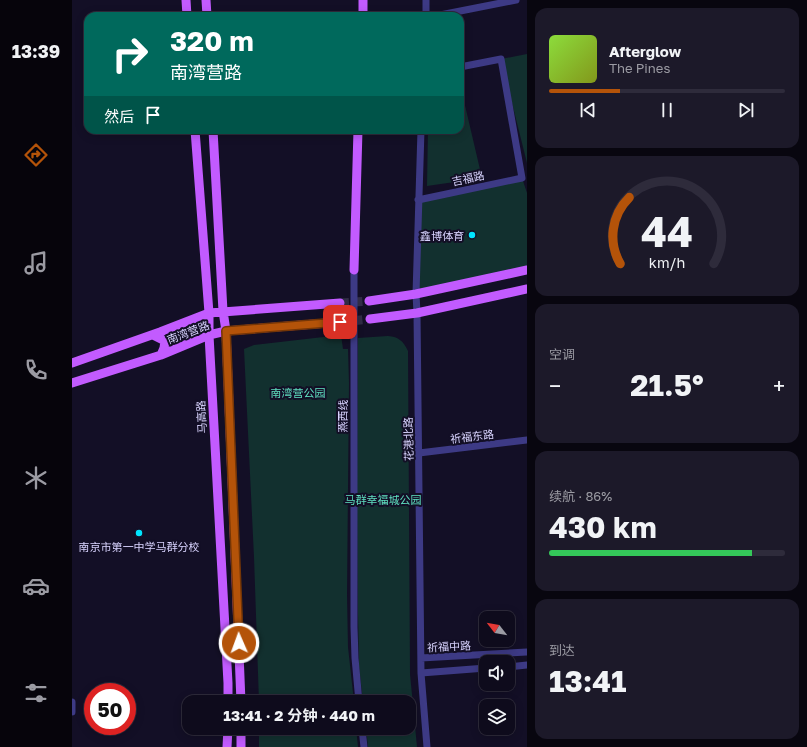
<!DOCTYPE html>
<html lang="zh">
<head>
<meta charset="utf-8">
<style>
	body { margin:0; font-family:"Golos Text","Noto Sans SC",sans-serif; background:#1c1929; color:#f1f3f6; height:100vh; display:flex; flex-direction:column; font-size:15px; white-space:nowrap }
	* { box-sizing:border-box; margin:0 }
	p { font-size:13px; color:#9b9ba3 }
	.icon { flex:none; width:22px; height:22px; fill:none; stroke:currentColor; stroke-width:2; stroke-linecap:round; stroke-linejoin:round }
	.map { position:relative; flex:1; overflow:hidden }
	.drawer { display:flex; flex-direction:column; gap:8px; padding:8px; background:#08060f; width:280px }
	.drawer>* { flex:none }
	.banner { position:absolute; left:12px; top:12px; width:380px; height:122px; border-radius:12px; box-shadow:0 2px 10px #0003,0 0 0 1px #2e2b3b; background:#00695c; color:#fff; overflow:hidden }
	.needle { width:26px; rotate:301deg }
	.buttons { position:absolute; left:407px; top:611px; display:grid; gap:8px }
	.buttons a { display:grid; place-items:center; width:36px; height:36px; border-radius:8px; background:#0e0b1c; box-shadow:0 2px 10px #0003,0 0 0 1px #2e2b3b; font-size:20px }
	.speed { position:absolute; left:12px; top:683px; display:flex; gap:8px; font-size:20px; font-weight:700; text-align:center }
	.speed>* { display:grid; place-content:center; width:52px; height:52px; border-radius:50%; background:#0e0b1c; box-shadow:0 2px 10px #0003,0 0 0 1px #2e2b3b; line-height:1 }
	.speed .limit { border:6px solid #d22; background:#fff; color:#111 }
	.pin { position:absolute; display:grid; place-items:center; width:34px; height:34px; color:#fff; margin:-17px; border-radius:8px; box-shadow:0 2px 6px #0006 }
	.me { position:absolute; width:44px; margin:-22px; rotate:358deg; stroke-linejoin:round; filter:drop-shadow(0 0 3px #0008) }
	.turn { display:flex; align-items:center; gap:14px; height:84px; padding:0 20px; font-size:18px }
	.turn .icon { width:52px; height:52px; stroke-width:2.5 }
	.turn b { display:block; font-size:28px; line-height:34px }
	.then { display:flex; align-items:center; height:38px; padding:0 20px; background:#0003; gap:8px; font-size:15px }
	.big { font-size:30px; font-weight:700; line-height:1.1 }
	.drawer .tile { flex:1; display:flex; flex-direction:column; justify-content:center; gap:6px; min-width:0; padding:0 14px; border-radius:12px; background:#1c1929 }
	.drawer .dial { align-items:center; gap:0 }
	.dial svg { height:104px; overflow:visible; fill:none; stroke:#2e2b3b; stroke-width:7; stroke-linecap:round; text-anchor:middle }
	.dial text { fill:#f1f3f6; stroke:none }
	.song { display:flex; align-items:center; gap:12px }
	.cover { width:48px; height:48px; border-radius:6px; background:linear-gradient(135deg,hsl(90 70% 55%),hsl(70 70% 35%)) }
	.played { height:4px; border-radius:2px; background:linear-gradient(90deg,#b45309 30%,#2e2b3b 30%) }
	.keys { display:flex; justify-content:space-around; direction:ltr }
	.heat { display:flex; justify-content:space-between; align-items:center; font-size:22px; direction:ltr }
	.charge { height:6px; border-radius:3px; background:linear-gradient(90deg,#34c759 86%,#2e2b3b 0) }
	.trip { position:absolute; left:110px; top:695px; width:234px; height:40px; border-radius:12px; background:#0e0b1c; box-shadow:0 2px 10px #0003,0 0 0 1px #2e2b3b; font-weight:700; line-height:40px; text-align:center }
	main { display:flex; flex:1; min-height:0 }
	.tabs { display:flex; flex-direction:column; width:72px; justify-content:space-around; align-items:center; background:#06040b; color:#9b9ba3 }
	.tabs .icon { width:28px; height:28px }
	.tabs .current { color:#b45309 }
	.tabs b { font-size:18px; color:#f1f3f6 }
	.map>svg:first-child { display:block }
	.green { fill:#12302f }
	.lines { fill:none; stroke-linecap:round; stroke-linejoin:round }
	.major-tunnel { stroke:#312d47; stroke-width:9; stroke-dasharray:9 4.5; stroke-linecap:butt }
	.minor { stroke:#3d3a85; stroke-width:7 }
	.major { stroke:#c25bff; stroke-width:9 }
	.route-casing { stroke:#753606; stroke-width:10 }
	.route { stroke:#b45309; stroke-width:7 }
	.poi-dot { fill:#00e5ff; stroke:#130f26; stroke-width:1.5 }
	.labels { text-anchor:middle; dominant-baseline:central; stroke-width:4; stroke-linejoin:round; paint-order:stroke }
	.street-label { font-size:11px; fill:#d9d4ff; stroke:#130f26 }
	.poi-label { font-size:11px; fill:#d9d4ff; stroke:#130f26; text-anchor:end }
	.park-label { font-size:11px; fill:#5fe0c0; stroke:#130f26 }
</style>
</head>
<body>
<main>
<nav class="tabs">
<b>13:39</b>
<svg class="icon current" aria-label="directions" viewBox="0 0 24 24"><path d="M12 3l9 9-9 9-9-9zM9 14v-3h6M13 9l2 2-2 2"/></svg>
<svg class="icon" aria-label="music" viewBox="0 0 24 24"><path d="M9 18V5l10-2v13"/><circle cx="6" cy="18" r="3"/><circle cx="16" cy="16" r="3"/></svg>
<svg class="icon" aria-label="phone" viewBox="0 0 24 24"><path d="M5 4h4l2 5-3 2q2 4 5 5l2-3 5 2v4C11 20 4 13 5 4z"/></svg>
<svg class="icon" aria-label="climate" viewBox="0 0 24 24"><path d="M12 3v18M4 7l16 10M4 17L20 7"/></svg>
<svg class="icon" aria-label="car" viewBox="0 0 24 24"><path d="M5 17H2v-5l4-1 3-4h7l3 4 3 1v5h-3M9 17h6M6 11h13"/><circle cx="7" cy="17" r="2"/><circle cx="17" cy="17" r="2"/></svg>
<svg class="icon" aria-label="filters" viewBox="0 0 24 24"><path d="M4 7h16M4 17h16"/><circle cx="9" cy="7" r="2"/><circle cx="15" cy="17" r="2"/></svg>
</nav>
<div class="map">
<svg width="455" height="747" viewBox="0 0 455 747">
	<rect width="100%" height="100%" fill="#130f26"/>
	<!-- green -->
	<path class="green" d="M455,54v109l-26,-104z
		M388,84l22,94 -55,8 1,-56h32z
		M450,178l5,15v77l-111,24 2,-94z
		M269,335l2,14h5l1,34 -2,212 1,52 6,55h-95l-5,-145 -10,-208 10,-4z
		M316,336c11,1 15,5 20,15l2,323 7,73h-49l-2,-19h43v-26h-46l-4,-36 -1,-51 -1,-123 1,-154z
		M187,728h97l2,19h-99z"/>
	<g class="lines">
		<!-- major-tunnel -->
		<path class="major-tunnel" d="M268,303l29,-2
			M268,322l30,-3"/>
		<!-- minor -->
		<path class="minor" d="M354,16v-16
			M363,16l81,-16
			M349,130l-5,164 1,19 4,360 6,74
			M346,200l104,-22 -21,-119 -41,8
			M282,270v357l1,31 4,44
			M347,453l108,-13
			M349,658l106,-6
			M436,667l19,-2
			M349,673l65,-5
			M0,702v10
			M290,728l2,19"/>
		<!-- major -->
		<path class="major" d="M114,0l1,16
			M134,0l1,16
			M291,16v-16
			M123,130l14,183v22l19,348v19
			M141,130l10,181 3,20 15,371
			M282,270l4,-140
			M297,301l47,-7 111,-24
			M298,319l47,-6 110,-24
			M81,335l12,6 -1,7 -3,7
			M0,363l88,-31 49,-19 131,-10
			M0,383l89,-28 48,-20 17,-4 114,-9
			M169,728v19
			M155,747l1,-19"/>
	</g>
	<g class="lines">
		<defs>
			<path id="route" d="M167,643l-13,-312 114,-9"/>
		</defs>
		<!-- route casing -->
		<use href="#route" class="route-casing"/>
		<!-- route -->
		<use href="#route" class="route"/>
	</g>
	<!-- markers -->
	<g class="poi-dot">
		<circle cx="400" cy="235" r="4"/>
		<circle cx="67" cy="533" r="4"/>
	</g>
	<g class="labels">
		<!-- street labels -->
		<g class="street-label">
			<text transform="translate(396 178) rotate(-12)">吉福路</text>
			<text transform="translate(116 332) rotate(-21)">南湾营路</text>
			<text transform="translate(270 416) rotate(-90)">燕西线</text>
			<text transform="translate(129 417) rotate(-93)">马高路</text>
			<text transform="translate(400 436) rotate(-7)">祈福东路</text>
			<text transform="translate(336 439) rotate(-91)">花港北路</text>
			<text transform="translate(377 646) rotate(-3)">祈福中路</text>
		</g>
		<!-- poi labels -->
		<g class="poi-label">
			<text x="392" y="235">鑫博体育</text>
			<text x="67" y="546" text-anchor="middle">南京市第一中学马群分校</text>
		</g>
		<!-- park labels -->
		<g class="park-label">
			<text x="226" y="392">南湾营公园</text>
			<text x="311" y="499">马群幸福城公园</text>
		</g>
	</g>
</svg>
<div class="buttons">
<a><svg class="needle" viewBox="-14 -14 28 28"><path d="M0-13l5 13h-10z" fill="#e53935"/><path d="M0 13l5-13h-10z" fill="#9b9ba3"/></svg></a>
<a><svg class="icon" aria-label="sound" viewBox="0 0 24 24"><path d="M4 9h4l5-4v14l-5-4H4zM17 9q2 3 0 6"/></svg></a>
<a><svg class="icon" aria-label="layers" viewBox="0 0 24 24"><path d="M12 4l9 5-9 5-9-5zM3 14l9 5 9-5"/></svg></a>
</div>
<div class="speed"><div class="limit">50</div></div>
<div class="pin" style="left:268px;top:322px;background:#d93025"><svg class="icon" aria-label="arrive" viewBox="0 0 24 24"><path d="M6 21V4h12l-3 4 3 4H6"/></svg></div>
<svg class="me" style="left:167px;top:643px" viewBox="-20 -20 40 40"><circle r="17" fill="#b45309" stroke="#fff" stroke-width="3"/><path d="M0-11L8 9 0 5-8 9z" fill="#fff"/></svg>
<div class="trip">13:41 · 2 分钟 · 440 m</div>
<div class="banner">
<div class="turn"><svg class="icon" aria-label="right" viewBox="0 0 24 24"><path d="M7 20v-9h11M14 6l5 5-5 5"/></svg><div><b>320 m</b>南湾营路</div></div>
<div class="then">然后<svg class="icon" aria-label="arrive" viewBox="0 0 24 24"><path d="M6 21V4h12l-3 4 3 4H6"/></svg></div>
</div>
</div>
<section class="drawer">
<div class="tile">
<div class="song"><i class="cover"></i><div><b>Afterglow</b><p>The Pines</p></div></div>
<div class="played"></div>
<div class="keys"><svg class="icon" aria-label="previous" viewBox="0 0 24 24"><path d="M18 5L8 12l10 7zM5 5v14"/></svg><svg class="icon" aria-label="pause" viewBox="0 0 24 24"><path d="M8 5v14M16 5v14"/></svg><svg class="icon" aria-label="next" viewBox="0 0 24 24"><path d="M6 5l10 7-10 7zM19 5v14"/></svg></div>
</div>
<div class="tile dial"><svg viewBox="0 0 100 80">
<path d="M14 69A42 42 0 1 1 86 69"/>
<path d="M14 69A42 42 0 0 1 21 18" stroke="#b45309"/>
<text x="50" y="56" font-size="32" font-weight="700">44</text>
<text x="50" y="72" font-size="11">km/h</text>
</svg></div>
<div class="tile"><p>空调</p>
<div class="heat"><a>−</a><b class="big">21.5°</b><a>+</a></div>
</div>
<div class="tile"><p>续航 · 86%</p><b class="big">430 km</b><div class="charge"></div></div>
<div class="tile"><p>到达</p><b class="big">13:41</b></div>
</section>
</main>
</body>
</html>
